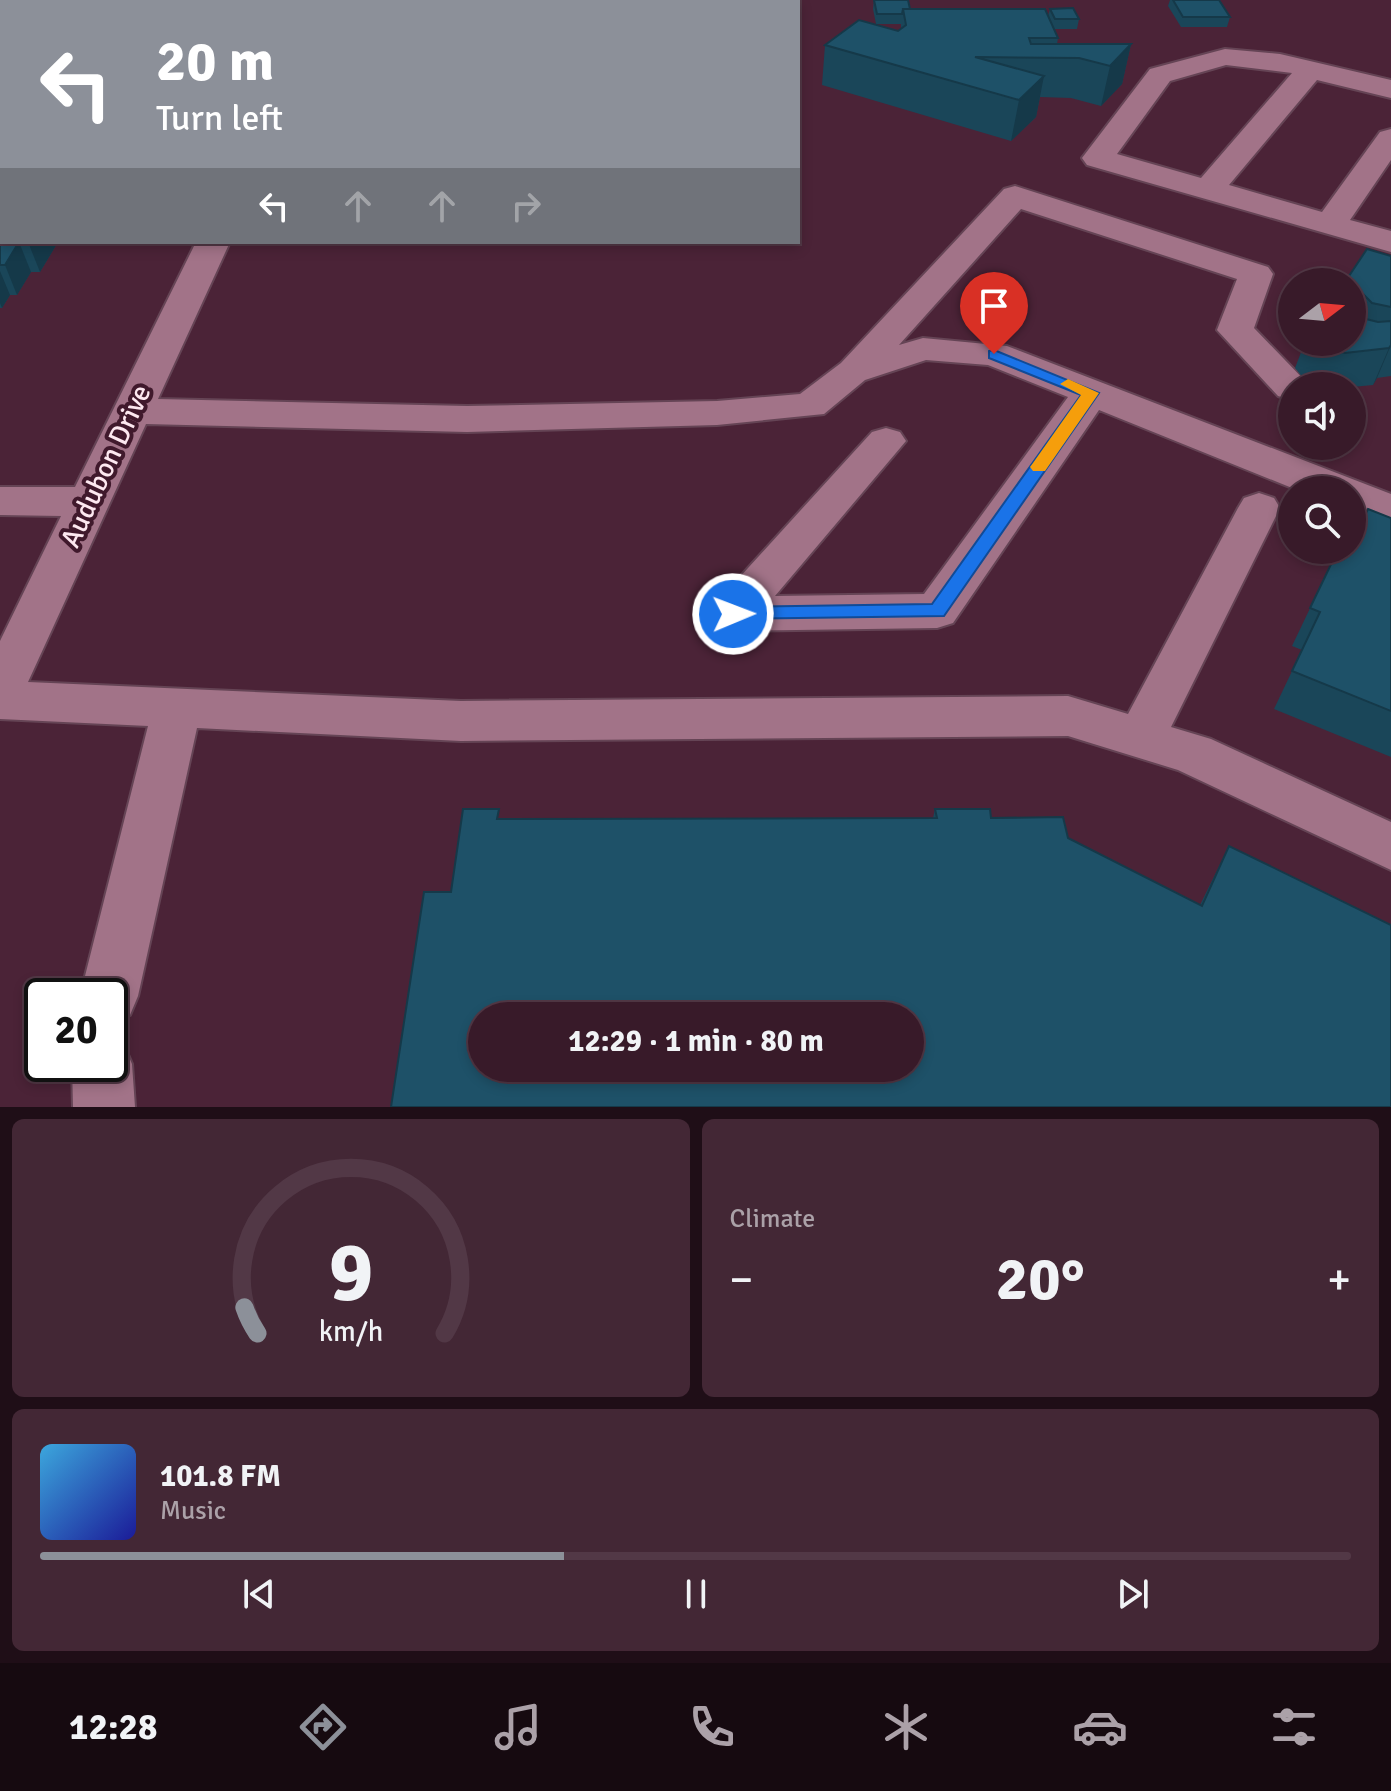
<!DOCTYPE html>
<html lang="en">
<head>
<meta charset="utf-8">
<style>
	body { margin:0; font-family:Signika,sans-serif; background:#432735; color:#f1f3f6; height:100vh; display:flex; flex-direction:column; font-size:30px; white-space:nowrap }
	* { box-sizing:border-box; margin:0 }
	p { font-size:26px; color:#aba1a8 }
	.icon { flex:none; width:44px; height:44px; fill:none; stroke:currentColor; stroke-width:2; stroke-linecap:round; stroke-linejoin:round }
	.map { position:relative; height:1107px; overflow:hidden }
	.panel { display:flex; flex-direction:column; gap:12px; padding:12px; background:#1f0e17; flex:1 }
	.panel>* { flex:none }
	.banner { position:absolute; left:0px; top:0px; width:800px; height:244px; box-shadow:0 4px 12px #0003,0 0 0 2px #523846; background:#8c9099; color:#fff; overflow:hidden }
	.needle { width:52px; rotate:74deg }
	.tools { position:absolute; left:1278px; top:268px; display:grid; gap:16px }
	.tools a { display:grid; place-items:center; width:88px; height:88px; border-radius:50%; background:#381a29; box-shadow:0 4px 12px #0003,0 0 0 2px #523846; font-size:40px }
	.speed { position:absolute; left:24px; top:978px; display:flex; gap:16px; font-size:40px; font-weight:700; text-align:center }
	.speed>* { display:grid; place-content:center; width:104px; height:104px; border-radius:50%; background:#381a29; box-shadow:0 4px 12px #0003,0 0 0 2px #523846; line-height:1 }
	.speed .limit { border:4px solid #111; border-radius:12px; background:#fff; color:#111 }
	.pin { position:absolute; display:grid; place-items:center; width:68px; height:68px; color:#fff; margin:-82px -34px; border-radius:50% 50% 50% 0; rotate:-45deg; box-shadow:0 0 8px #0007 }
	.pin .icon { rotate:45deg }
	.me { position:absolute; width:88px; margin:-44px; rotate:89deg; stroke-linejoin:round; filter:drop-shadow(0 0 6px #0008) }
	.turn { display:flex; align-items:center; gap:28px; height:168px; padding:0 24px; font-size:36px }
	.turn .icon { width:104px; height:104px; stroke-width:2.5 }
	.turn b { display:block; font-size:56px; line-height:68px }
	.lanes { display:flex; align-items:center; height:76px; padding:0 24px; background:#0003; justify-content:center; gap:40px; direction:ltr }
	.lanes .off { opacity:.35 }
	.big { font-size:60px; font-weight:700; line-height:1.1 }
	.panel .tile { flex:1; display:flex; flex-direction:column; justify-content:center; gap:12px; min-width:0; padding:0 28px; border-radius:12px; background:#432735 }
	.panel .dial { align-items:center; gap:0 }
	.dial svg { height:208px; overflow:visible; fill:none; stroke:#523846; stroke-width:7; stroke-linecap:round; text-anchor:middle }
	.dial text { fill:#f1f3f6; stroke:none }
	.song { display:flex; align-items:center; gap:24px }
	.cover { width:96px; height:96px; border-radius:12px; background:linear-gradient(135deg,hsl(200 70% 55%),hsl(240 70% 35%)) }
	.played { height:8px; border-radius:4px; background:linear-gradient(90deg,#8c9099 40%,#523846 40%) }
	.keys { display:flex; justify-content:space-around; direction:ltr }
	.heat { display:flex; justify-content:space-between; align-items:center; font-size:44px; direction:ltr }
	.panel .tiles { flex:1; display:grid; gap:12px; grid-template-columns:1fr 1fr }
	.tile:last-child { grid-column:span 2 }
	.trip { position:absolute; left:468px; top:1002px; width:456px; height:80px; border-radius:40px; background:#381a29; box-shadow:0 4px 12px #0003,0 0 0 2px #523846; font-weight:700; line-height:80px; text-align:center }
	.tabs { display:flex; height:128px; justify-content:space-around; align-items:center; background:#160a10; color:#aba1a8 }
	.tabs .icon { width:56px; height:56px }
	.tabs .active { color:#8c9099 }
	.tabs b { font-size:36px; color:#f1f3f6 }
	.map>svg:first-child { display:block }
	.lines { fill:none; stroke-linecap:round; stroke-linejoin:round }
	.minor-casing { stroke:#654455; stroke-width:4 }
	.minor { fill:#a27388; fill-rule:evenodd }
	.wall { fill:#1a4659 }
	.shaded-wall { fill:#153949 }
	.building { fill:#1e5168; stroke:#153949; stroke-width:2; fill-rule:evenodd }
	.route { fill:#1a73e8; stroke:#114b97; stroke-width:2 }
	.slow { fill:#f59e0b }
	.labels { text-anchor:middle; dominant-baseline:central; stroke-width:8; stroke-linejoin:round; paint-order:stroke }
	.street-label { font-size:28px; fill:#fde8f0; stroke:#40192c }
</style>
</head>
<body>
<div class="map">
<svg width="1391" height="1107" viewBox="0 0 1391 1107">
	<rect width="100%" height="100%" fill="#4b2337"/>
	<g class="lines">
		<defs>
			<path id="minor" d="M1225,49l55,5 111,26v18l-74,-18 -88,105 93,27 58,-80 11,-3v31l-41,60 41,11v21l-304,-87 -5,-7 68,-89zM1226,65l66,8 -91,105 -84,-24 53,-73z
				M0,122h2v18h-2z
				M1015,186l253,81 5,7 -19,54 56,58h-18v14l-14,-4 -61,-66 20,-51 -216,-70 -122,136 24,-7 84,8 384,148v31l-39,-13v-22h-55l-198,-80 -146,213 -16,5 -204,3 -16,-5 -7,-12 7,-12 155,-170 14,-4 14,4 6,9 -131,155 149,-2 144,-197 -80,-32 -62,-5 -61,20 -41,34 -107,11 -250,7 -321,-8 -118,258 433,19 607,-5 60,18 110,-206 6,-10 15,-5 15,5 6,10 -109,219 40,12 180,83v48l-213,-100 -110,-34 -607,5 -264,-13 -59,268 -8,19 -20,8v-27h-30l68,-270 -148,-7v-78l61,-125 -61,-1v-28h75l121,-245h34l-72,157 309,7 250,-5 83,-7 41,-31 163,-174z
				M110,1038l13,5 9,21 3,43h-62l-1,-43h38z"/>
		</defs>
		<!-- minor casing -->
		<use href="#minor" class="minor-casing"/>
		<!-- minor -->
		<use href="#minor" class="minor"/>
	</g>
	<!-- wall -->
	<path class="wall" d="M874,0l36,9 138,7 2,-7 29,10 -2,10h-23l4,9 -1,6h74l-9,40 -21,22 -30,-8 -31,-1 -4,20 -25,24 -189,-56 3,-40 73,-14 3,-2v-5h-25l-3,-15z
		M1170,0h49l11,17 -3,10h-46l-13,-21z
		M0,29h2v38h-2z
		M0,156l2,86h56l-18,30h-9l-14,23h-7l-8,13h-2z
		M1391,256v120l-14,2 -4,7 -21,2v-1h-37l-7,-2 -13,-16 10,-26h47v-60z
		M1391,518v239l-117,-48 28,-59 -10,-4 43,-90 9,3z
		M935,809l56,9 77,20 132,67 29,-59 162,79 -940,-33 50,-73 432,-1z"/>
	<!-- shaded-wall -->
	<path class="shaded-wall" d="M128,0h13l-2,2h-13z
		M2,43v17l-2,-5v-10z
		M1131,44l-9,40 -21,22 9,-40z
		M1044,76l-8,41 -25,24 8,-41z
		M19,242l12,30 -14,23 -12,-30z
		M28,242h30l-18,30z
		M0,271l10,24 -8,13 -2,-5z
		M1391,345l-14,33 -4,7 16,-37z"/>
	<!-- building -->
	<path class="building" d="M115,0h13l-2,2h-13z
		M142,0h32l-2,2h-32z
		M365,0h36v2h-37z
		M667,0h28v2h-29z
		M874,0h34l2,9h-7l-1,5h-25z
		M1173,0h46l11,17h-47z
		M1073,8l6,11h-24l-5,-10z
		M903,9h142l13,29h-29l2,6h100l-21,22 -31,-8 -104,-1 69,19 -25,24 -194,-55 34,-25 39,11 8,-6z
		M0,29h2v14l-2,2z
		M2,153v89h24h-7l-14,23h-5v-109z
		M1367,249l24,7v51l-19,-4 -9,-9 -11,-3v-9h-7z
		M1358,317l20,5 13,-1v24l-2,3 -44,5 -22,-6 -5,-5h34v-24z
		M1368,509l23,9v193l-99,-40 28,-59 -10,-4 25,-52 9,3 5,-9h3v-7z
		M463,809h36l-2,10 440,-1 -2,-9h55l1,9 72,-1 5,21 134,68 27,-60 162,79v182h-1000l33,-215h27zM482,1016h428v52h-428z"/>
	<!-- route -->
	<path class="route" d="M994,350l105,43 -155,223 -218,3 -3,-5 10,-7 199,-3 149,-209 -92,-37v-7z"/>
	<!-- slow -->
	<path class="slow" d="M1068,379l31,14 -54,78h-12l-3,-4 3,-4 48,-68 -21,-11z"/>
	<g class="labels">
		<!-- street labels -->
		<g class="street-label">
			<text transform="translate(106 466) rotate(-65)">Audubon Drive</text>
		</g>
	</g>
</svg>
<div class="tools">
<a><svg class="needle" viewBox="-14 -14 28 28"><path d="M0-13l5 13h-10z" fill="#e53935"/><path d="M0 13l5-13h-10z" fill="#aba1a8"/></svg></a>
<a><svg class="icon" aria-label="sound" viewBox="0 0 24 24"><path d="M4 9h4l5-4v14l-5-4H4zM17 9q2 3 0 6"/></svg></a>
<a><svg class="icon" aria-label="search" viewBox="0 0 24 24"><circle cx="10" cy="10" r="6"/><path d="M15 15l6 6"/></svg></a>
</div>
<div class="speed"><div class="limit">20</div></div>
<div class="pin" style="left:994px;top:354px;background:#d93025"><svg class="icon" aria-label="arrive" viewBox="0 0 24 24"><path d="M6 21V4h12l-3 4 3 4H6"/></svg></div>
<svg class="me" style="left:733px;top:614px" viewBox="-20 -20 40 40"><circle r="17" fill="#1a73e8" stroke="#fff" stroke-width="3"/><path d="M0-11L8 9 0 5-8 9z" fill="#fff"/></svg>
<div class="trip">12:29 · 1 min · 80 m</div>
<div class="banner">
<div class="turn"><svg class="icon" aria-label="left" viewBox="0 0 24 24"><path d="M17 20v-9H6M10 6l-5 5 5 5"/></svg><div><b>20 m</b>Turn left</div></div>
<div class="lanes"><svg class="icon" aria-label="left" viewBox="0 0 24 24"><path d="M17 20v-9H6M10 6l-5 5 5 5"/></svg><svg class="icon off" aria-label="ahead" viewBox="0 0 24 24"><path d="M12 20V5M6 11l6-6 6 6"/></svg><svg class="icon off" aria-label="ahead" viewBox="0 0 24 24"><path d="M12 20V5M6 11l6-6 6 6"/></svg><svg class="icon off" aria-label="right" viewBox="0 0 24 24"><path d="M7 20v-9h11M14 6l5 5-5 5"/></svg></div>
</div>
</div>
<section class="panel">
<div class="tiles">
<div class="tile dial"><svg viewBox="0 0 100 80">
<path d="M14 69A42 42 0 1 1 86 69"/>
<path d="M14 69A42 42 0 0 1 9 59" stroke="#8c9099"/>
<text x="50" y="56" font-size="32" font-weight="700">9</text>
<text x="50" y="72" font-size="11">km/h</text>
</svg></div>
<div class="tile"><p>Climate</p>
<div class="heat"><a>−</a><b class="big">20°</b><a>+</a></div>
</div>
<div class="tile">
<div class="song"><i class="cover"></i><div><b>101.8 FM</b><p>Music</p></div></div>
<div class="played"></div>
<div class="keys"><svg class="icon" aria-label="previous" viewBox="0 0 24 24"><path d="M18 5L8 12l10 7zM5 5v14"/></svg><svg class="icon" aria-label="pause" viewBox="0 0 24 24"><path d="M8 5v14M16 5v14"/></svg><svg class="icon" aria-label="next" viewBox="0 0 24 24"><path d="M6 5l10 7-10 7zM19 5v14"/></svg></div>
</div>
</div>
</section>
<nav class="tabs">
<b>12:28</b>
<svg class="icon active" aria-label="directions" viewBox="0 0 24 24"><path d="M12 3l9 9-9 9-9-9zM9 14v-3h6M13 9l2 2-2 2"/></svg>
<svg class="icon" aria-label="music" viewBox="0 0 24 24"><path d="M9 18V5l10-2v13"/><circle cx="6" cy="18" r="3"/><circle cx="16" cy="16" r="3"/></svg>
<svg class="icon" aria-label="phone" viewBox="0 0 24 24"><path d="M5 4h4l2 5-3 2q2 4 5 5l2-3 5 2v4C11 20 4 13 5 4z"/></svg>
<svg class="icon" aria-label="climate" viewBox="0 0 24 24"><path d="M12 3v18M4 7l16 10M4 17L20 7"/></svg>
<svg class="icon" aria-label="car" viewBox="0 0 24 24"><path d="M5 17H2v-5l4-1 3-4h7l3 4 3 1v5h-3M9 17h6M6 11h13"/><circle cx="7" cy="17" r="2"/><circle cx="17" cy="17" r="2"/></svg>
<svg class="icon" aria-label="filters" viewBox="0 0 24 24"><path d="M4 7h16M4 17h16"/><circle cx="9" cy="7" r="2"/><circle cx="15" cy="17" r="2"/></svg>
</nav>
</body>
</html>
